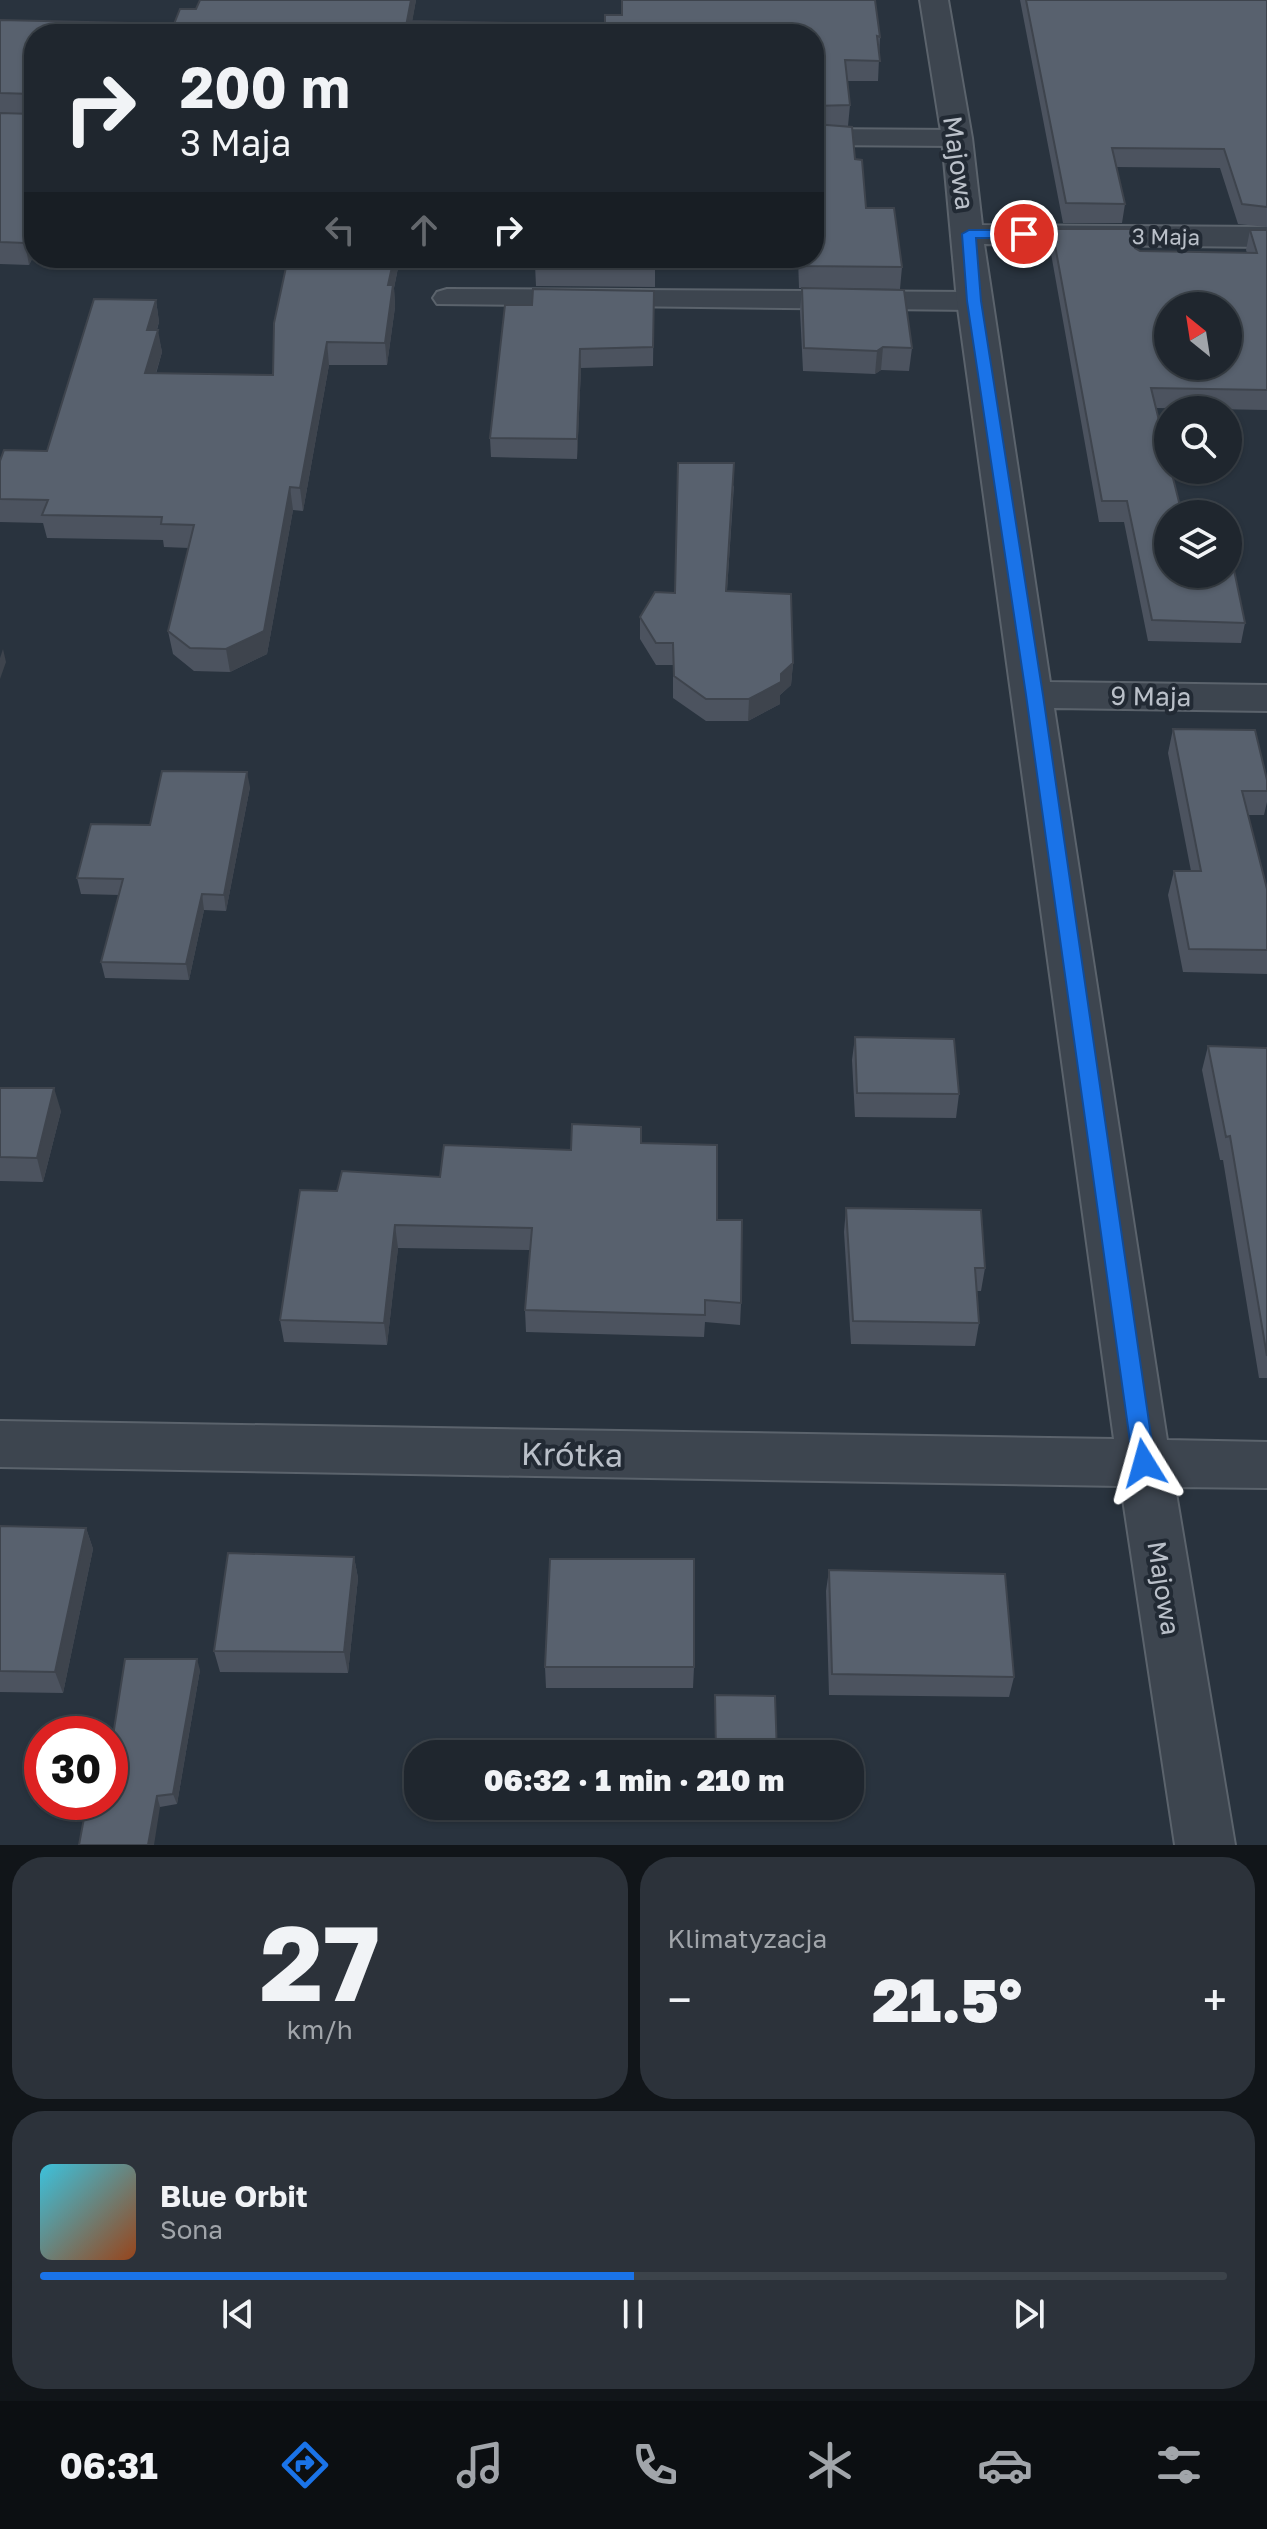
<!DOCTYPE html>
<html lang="pl">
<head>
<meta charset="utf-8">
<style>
	body { margin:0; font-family:"Golos Text",sans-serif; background:#2c323a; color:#f1f3f6; height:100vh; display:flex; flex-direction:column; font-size:30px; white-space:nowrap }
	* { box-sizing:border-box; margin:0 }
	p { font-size:26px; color:#a1a5aa }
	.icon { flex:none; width:44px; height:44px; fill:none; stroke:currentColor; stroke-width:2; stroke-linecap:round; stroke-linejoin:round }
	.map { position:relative; height:1845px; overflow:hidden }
	.sheet { display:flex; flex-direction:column; gap:12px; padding:12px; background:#111519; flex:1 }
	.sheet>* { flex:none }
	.guide { position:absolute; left:24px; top:24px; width:800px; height:244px; border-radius:32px; box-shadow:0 2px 6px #0004,0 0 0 2px #3c434a; background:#1f262e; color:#f1f3f6; overflow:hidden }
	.needle { width:52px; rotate:330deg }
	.controls { position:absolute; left:1154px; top:292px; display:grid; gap:16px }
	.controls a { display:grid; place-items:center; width:88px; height:88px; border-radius:50%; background:#1f262e; box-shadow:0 2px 6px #0004,0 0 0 2px #3c434a; font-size:40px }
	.speed { position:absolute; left:24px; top:1716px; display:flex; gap:16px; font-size:40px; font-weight:700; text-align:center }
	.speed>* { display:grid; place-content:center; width:104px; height:104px; border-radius:50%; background:#1f262e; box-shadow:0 2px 6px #0004,0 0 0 2px #3c434a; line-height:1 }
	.speed .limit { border:12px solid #d22; background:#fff; color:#111 }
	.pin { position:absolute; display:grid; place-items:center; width:68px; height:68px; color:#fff; margin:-34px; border:4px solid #fff; border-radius:50%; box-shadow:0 2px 8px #0007 }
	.me { position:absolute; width:88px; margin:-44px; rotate:352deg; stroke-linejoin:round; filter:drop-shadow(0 0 6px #0008) }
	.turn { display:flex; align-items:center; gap:28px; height:168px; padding:0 24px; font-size:36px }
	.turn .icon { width:104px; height:104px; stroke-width:2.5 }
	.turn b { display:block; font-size:56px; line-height:68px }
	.lanes { display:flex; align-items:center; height:76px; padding:0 24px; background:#0003; justify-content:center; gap:40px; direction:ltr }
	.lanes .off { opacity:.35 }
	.big { font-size:60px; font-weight:800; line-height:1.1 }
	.sheet .card { flex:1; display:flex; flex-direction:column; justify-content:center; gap:12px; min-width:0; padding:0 28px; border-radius:32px; background:#2c323a }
	.sheet .dial { align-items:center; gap:0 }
	.dial b { font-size:104px; line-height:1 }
	.song { display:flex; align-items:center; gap:24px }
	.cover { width:96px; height:96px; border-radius:12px; background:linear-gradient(135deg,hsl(190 70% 55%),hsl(20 70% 35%)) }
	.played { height:8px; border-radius:4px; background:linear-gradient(90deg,#1a73e8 50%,#3c434a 50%) }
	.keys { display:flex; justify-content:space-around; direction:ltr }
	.heat { display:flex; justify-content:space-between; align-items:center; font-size:44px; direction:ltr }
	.sheet .tiles { flex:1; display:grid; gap:12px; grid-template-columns:1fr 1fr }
	.card:last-child { grid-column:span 2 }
	.trip { position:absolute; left:404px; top:1740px; width:460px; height:80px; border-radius:32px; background:#1f262e; box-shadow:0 2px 6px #0004,0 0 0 2px #3c434a; font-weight:800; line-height:80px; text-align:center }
	.tabs { display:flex; height:128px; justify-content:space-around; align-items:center; background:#0c0f12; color:#a1a5aa }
	.tabs .icon { width:56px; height:56px }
	.tabs .on { color:#1a73e8 }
	.tabs b { font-size:36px; color:#f1f3f6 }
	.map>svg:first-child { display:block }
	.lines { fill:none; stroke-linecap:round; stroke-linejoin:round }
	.lane-casing { stroke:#5b636c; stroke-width:4 }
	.street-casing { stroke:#5b636c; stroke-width:4 }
	.lane { fill:#3d454f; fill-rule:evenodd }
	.street { fill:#3d454f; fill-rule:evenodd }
	.wall { fill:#4c535f }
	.shaded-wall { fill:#3e444d }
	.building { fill:#58616e; stroke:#3e444d; stroke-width:2; fill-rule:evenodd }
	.route { fill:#1a73e8; stroke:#114b97; stroke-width:2 }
	.labels { text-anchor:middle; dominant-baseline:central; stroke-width:8; stroke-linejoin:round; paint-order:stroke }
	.far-street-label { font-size:22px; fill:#bac0c9; stroke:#222a34 }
	.street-label { font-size:26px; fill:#bac0c9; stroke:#222a34 }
	.near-street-label { font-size:32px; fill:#bac0c9; stroke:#222a34 }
</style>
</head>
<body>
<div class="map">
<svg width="1267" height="1845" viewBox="0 0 1267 1845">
	<rect width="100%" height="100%" fill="#29333e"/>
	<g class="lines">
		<defs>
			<path id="lane" d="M814,129l143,1 13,8 -13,8 -143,-1z
				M447,289l527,3 10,3 4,6 -4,6 -10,3 -537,-6 -4,-6 4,-6z"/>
			<path id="street" d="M920,0h28l24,138 10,87 285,2v20l-283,-3 66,438 217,3v26l-213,-3 113,732 100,2v46l-92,-1 60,358h-60l-54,-359 -1121,-19v-46l1114,18 -157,-1138 -15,-163z"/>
		</defs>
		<!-- lane casing -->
		<use href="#lane" class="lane-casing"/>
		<!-- street casing -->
		<use href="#street" class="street-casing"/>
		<!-- lane -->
		<use href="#lane" class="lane"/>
		<!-- street -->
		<use href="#street" class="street"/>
	</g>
	<!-- wall -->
	<path class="wall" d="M200,0h216l-4,21 193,4v-10h17v-15h253l5,37 -2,44h-31l3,24 -2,21h-4l8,1 3,32 7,1 4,48h28l8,59 -2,22 -101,-1 -1,-30h16v-224h-780v221l-5,10 -29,-1v-244l174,4 6,-15h16z
		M1020,0h247v227l-29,-3 -18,-56 -104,-1 9,37 -3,19h-59z
		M1052,229l83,19 5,3 107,2 -1,-3 4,-20h17v180l-111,-2 12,166 77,49 -4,20 -93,-2 -24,-119h-25l-49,-274z
		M288,258h112l-6,30 1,19 -8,58h-58l-26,146 -10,-1 -26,144 -37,18 -36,-1 -21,-17 -5,-23 21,-83 -25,-1 -1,-7 -116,-2 -4,-15 -43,-1v-61l47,-10 109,-151 3,22 -2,8 5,22 -6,22 117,1z
		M655,258v29l-119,-1 -1,-21z
		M802,288l110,60 -3,23 -28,-1 -6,4 -72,-3 -3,-60z
		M654,291l-1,75 -72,2 -4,91 -86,-2 -1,-19 42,-133z
		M734,485l-7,106 66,72 -2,22 -11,10v9l-32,17h-42l-33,-23v-33h-17l-16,-26v-22l35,-24z
		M1173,729l94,51v22l-3,13h-16l19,74v85l-84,-2 -15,-77 6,-24h17l-23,-118z
		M250,787l-24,124 -22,-1 -15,70 -84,-2 -4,-16 18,-67 -38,-1 -4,-16 73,-53z
		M855,1037l104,57 -3,24 -101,-1 -3,-57z
		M1208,1046l59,2v330h-8l-36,-218h-3l-18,-90z
		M0,1088l61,23 -18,71 -43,-1z
		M641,1143l76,77 24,83 -1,22 -35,-3 -1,15 -178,-5 -1,-22 5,-60 -132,-2 -11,97 -103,-3 -4,-22 57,-129 103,-14 131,-27z
		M846,1208l139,60 -4,23h-5l3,32 -4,23 -124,-2 -7,-112z
		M0,1526l86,2 7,21 -30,144 -63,-1z
		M354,1557l4,21 -10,95 -128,-1 -6,-21z
		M829,1570l185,107 -5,20 -180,-2 -3,-104z
		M545,1667h149l-1,21h-147z
		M200,1670l-23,134 -17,3 -50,-5z"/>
	<!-- shaded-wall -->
	<path class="shaded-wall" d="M411,0h5l-6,34 -3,-13z
		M34,224v31l-5,10 -4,-22z
		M394,258h6l-6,30 1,19 -8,58 -2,-22 3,-58z
		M156,300l3,22 -9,30 -3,-22z
		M158,330l4,22 -13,44 -4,-23z
		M327,342l2,23 -26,146 -3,-23z
		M883,347l-2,23 -6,4 2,-23z
		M580,349l1,19 -4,91v-20z
		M290,487l3,23 -26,144 -37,18 -4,-23z
		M3,649l3,13 -6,17v-21z
		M793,663l-2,22 -11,10v9l-32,17 1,-22z
		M247,772l3,15 -24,124 -2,-16z
		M202,894l2,16 -15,70 -3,-16z
		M54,1088l7,23 -18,71 -6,-24z
		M395,1225l3,23 -11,97 -3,-22z
		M86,1528l7,21 -30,144 -8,-21z
		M354,1557l4,21 -10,95 -4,-21z
		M197,1659l3,11 -23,134 -4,-10z
		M157,1796l3,11 -6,38h-6z"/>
	<!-- building -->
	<path class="building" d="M200,0h211l-4,21 198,4v-10h17v-15h253l5,37 -3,-1 3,25 -35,-1 5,45 -36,1v-72h-780v190l-9,19 -25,-1v-129l32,1v-20l-32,-1v-73l174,4 6,-15h16z
		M1026,0h241v207l-25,-3 -18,-55 -112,-1 13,56 -59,-1z
		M814,124l38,3 3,32 7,1 4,48h28l8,59 -101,-1 -1,-8h14z
		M1052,229h79l4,19 5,3 117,2 -7,-23h17v160l-116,-2 17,69v13h3l11,44h-14v60h60v-4h6l11,53 -93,-3 -25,-119h-25zM1168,306h60v60h-60z
		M288,258h106l-6,27h5l-8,58 -58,-1 -27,146 -10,-1 -26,144 -38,18 -36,-1 -22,-17 26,-106 -33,-1 1,-7 -120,-2 6,-15 -48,-1v-38l4,-11 43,1 47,-152 62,1 -9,30h11l-13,43 128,2 1,-52z
		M535,258h120v7h-120z
		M802,288l102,2 8,58 -29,-1 -6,4 -73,-3z
		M533,289l121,2 -1,56 -73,2 -3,90 -87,-1 15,-133h27z
		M678,463h56l-8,128 65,3 2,69 -12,11v8l-32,17h-43l-32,-23 -1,-33h-17l-16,-26 15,-25 20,1z
		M1173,729l82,1 12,50v11h-25l25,98v61l-78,-1 -15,-78h27z
		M162,771l85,1 -23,123 -22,-1 -16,70 -85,-2 22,-83 -46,-1 14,-54 59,1z
		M855,1037l99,2 5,55 -102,-1z
		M1208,1046l59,2v308l-37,-220 -4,1z
		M0,1088h54l-17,70 -37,-1z
		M572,1124l69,3v16l76,2v75h25l-1,83 -36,-3v15l-180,-5 7,-82 -137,-3 -11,98 -104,-3 20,-130 37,1 5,-20 98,6 4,-32 127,5z
		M846,1208l135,2 4,58h-10l4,55 -126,-2z
		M0,1526l86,2 -31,144 -55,-1z
		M228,1553l126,4 -10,95 -130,-1z
		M550,1559h144v108h-149z
		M829,1570l176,4 9,103 -182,-3z
		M125,1659h72l-24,135 -16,2 -9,49h-69l8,-43h23v-47z
		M715,1695l60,1 2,58h-61z"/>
	<!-- route -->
	<path class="route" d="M969,230h55l6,4 -6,4h-48l5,63 62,394 112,768 -3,7 -8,2 -8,-2 -3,-7 -107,-768 -59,-394 -5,-67z"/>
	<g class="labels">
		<!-- far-street labels -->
		<g class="far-street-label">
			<text transform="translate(1166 236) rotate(1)">3 Maja</text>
		</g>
		<!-- street labels -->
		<g class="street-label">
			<text transform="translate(959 163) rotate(82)">Majowa</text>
			<text transform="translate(1151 696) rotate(1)">9 Maja</text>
			<text transform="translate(1164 1588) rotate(81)">Majowa</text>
		</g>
		<!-- near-street labels -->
		<g class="near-street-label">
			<text transform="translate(572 1454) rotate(1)">Krótka</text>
		</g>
	</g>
</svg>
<div class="controls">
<a><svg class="needle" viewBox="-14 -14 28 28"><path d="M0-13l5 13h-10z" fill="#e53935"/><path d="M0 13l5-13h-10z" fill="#a1a5aa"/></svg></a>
<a><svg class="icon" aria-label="search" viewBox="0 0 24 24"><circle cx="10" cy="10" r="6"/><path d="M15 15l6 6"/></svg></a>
<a><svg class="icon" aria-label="layers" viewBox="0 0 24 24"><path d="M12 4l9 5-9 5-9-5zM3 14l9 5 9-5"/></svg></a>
</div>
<div class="speed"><div class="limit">30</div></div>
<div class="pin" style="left:1024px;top:234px;background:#d93025"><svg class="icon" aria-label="arrive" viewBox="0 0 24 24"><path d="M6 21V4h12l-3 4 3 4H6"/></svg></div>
<svg class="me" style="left:1144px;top:1463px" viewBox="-20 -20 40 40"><path d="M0-17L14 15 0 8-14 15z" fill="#1a73e8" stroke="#fff" stroke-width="4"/></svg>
<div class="trip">06:32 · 1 min · 210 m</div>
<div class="guide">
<div class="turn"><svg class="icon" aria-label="right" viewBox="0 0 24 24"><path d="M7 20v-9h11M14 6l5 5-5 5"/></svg><div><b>200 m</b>3 Maja</div></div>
<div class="lanes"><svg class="icon off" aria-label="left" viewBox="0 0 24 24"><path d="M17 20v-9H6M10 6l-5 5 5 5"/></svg><svg class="icon off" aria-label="ahead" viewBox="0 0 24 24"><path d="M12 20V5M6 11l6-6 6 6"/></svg><svg class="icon" aria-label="right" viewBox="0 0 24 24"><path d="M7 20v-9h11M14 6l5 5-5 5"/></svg></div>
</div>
</div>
<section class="sheet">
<div class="tiles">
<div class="card dial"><b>27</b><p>km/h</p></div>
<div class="card"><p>Klimatyzacja</p>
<div class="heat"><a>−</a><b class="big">21.5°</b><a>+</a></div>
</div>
<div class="card">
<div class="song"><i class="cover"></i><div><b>Blue Orbit</b><p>Sona</p></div></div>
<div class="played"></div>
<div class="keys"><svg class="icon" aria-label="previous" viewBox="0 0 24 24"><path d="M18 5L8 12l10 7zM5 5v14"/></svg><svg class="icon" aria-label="pause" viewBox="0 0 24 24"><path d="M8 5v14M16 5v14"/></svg><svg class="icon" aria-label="next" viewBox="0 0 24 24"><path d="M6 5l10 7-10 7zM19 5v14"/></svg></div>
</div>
</div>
</section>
<nav class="tabs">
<b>06:31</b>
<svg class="icon on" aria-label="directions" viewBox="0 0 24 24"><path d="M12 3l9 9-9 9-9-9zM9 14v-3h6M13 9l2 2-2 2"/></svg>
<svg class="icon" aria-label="music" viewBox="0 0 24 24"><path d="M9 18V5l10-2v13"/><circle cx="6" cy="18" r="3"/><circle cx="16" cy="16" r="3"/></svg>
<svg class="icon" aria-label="phone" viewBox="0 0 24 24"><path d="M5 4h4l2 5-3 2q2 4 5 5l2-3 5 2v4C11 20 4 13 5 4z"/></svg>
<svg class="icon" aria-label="climate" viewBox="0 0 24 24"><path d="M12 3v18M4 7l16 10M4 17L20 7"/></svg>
<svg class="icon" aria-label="car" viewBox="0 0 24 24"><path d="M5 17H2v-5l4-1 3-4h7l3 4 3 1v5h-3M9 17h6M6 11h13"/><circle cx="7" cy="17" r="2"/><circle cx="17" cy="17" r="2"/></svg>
<svg class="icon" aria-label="filters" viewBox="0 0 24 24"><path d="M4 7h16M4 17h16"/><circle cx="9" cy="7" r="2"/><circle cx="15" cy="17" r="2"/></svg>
</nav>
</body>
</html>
